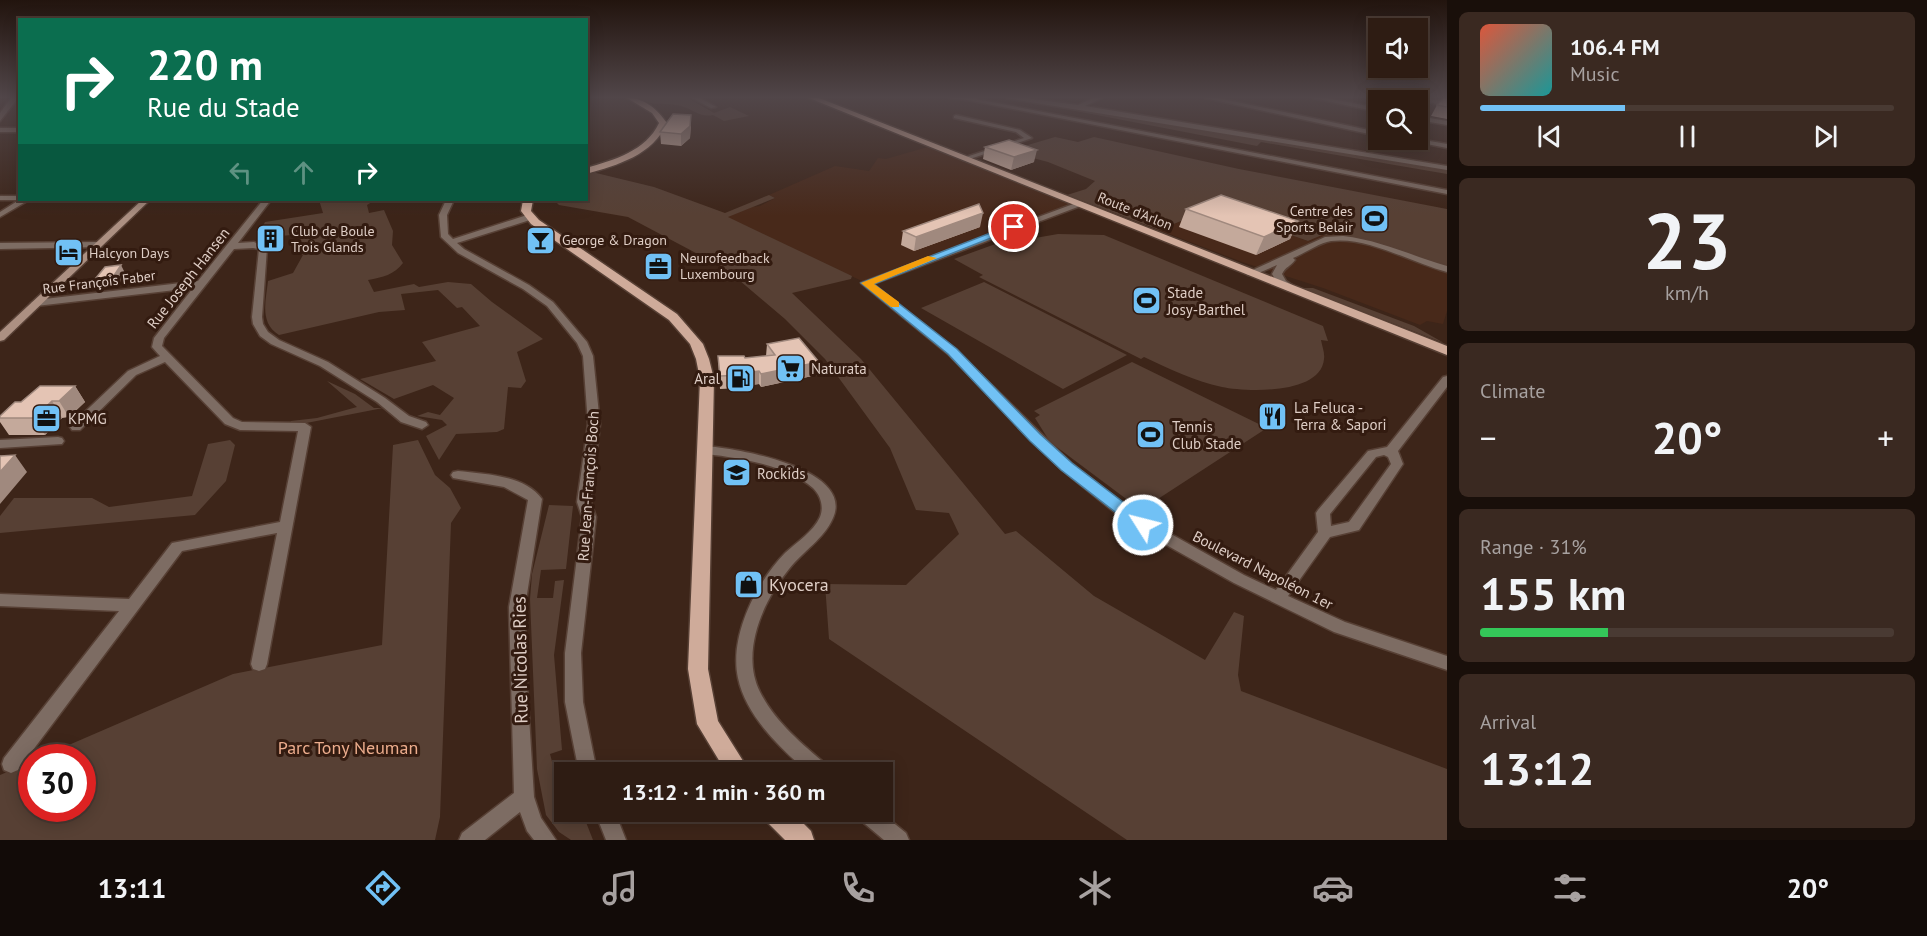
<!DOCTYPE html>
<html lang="en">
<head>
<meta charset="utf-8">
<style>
	body { margin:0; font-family:"PT Sans",sans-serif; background:#3a2921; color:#f1f3f6; height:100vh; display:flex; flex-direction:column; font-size:22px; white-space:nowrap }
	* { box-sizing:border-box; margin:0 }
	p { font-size:20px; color:#a7a1a0 }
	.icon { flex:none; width:33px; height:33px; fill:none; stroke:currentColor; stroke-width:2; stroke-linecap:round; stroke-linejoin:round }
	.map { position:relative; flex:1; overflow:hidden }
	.side { display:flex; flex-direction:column; gap:12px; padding:12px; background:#190f0a; width:480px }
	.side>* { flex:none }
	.hud { position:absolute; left:18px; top:18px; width:570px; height:183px; border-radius:0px; box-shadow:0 3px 15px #0003,0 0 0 2px #493a33; background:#0b6e4f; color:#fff; overflow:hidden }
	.buttons { position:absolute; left:1368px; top:18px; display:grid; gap:12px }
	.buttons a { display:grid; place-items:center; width:60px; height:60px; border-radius:0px; background:#2e1c13; box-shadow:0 3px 15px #0003,0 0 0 2px #493a33; font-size:30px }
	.speed { position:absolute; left:18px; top:744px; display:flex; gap:12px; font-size:30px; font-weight:700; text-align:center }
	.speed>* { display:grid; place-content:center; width:78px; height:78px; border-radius:50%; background:#2e1c13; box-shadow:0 3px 15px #0003,0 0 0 2px #493a33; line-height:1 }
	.speed .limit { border:9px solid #d22; background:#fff; color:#111 }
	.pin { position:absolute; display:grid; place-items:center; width:51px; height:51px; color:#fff; margin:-26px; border:3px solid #fff; border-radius:50%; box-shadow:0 2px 6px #0007 }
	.me { position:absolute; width:66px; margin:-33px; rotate:306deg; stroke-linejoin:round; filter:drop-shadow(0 0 4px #0008) }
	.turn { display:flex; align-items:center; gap:21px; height:126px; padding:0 30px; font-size:27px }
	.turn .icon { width:78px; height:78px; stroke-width:2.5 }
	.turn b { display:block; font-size:42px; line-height:51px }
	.lanes { display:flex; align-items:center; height:57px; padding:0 30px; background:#0003; justify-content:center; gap:30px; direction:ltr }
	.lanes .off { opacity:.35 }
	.big { font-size:45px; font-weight:700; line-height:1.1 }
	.side .widget { flex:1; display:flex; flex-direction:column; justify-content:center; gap:9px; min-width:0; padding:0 21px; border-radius:9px; background:#3a2921 }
	.side .dial { align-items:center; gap:0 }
	.dial b { font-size:78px; line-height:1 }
	.song { display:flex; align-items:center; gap:18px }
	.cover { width:72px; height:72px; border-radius:9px; background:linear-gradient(135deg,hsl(10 70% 55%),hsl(180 70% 35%)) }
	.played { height:6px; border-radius:3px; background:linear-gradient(90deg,#71c1f5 35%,#493a33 35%) }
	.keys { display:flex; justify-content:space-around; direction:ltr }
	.heat { display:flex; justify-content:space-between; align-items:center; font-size:33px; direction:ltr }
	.charge { height:9px; border-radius:4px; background:linear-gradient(90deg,#34c759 31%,#493a33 0) }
	.trip { position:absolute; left:554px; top:762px; width:339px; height:60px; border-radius:0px; background:#2e1c13; box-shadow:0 3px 15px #0003,0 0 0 2px #493a33; font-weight:700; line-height:60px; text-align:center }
	.menu { display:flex; height:96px; justify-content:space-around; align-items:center; background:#120b08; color:#a7a1a0 }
	.menu .icon { width:42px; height:42px }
	.menu .active { color:#71c1f5 }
	.menu b { font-size:27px; color:#f1f3f6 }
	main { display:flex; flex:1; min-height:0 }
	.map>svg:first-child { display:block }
	.built { fill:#48291a }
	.green { fill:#574034 }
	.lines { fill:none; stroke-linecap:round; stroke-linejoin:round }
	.minor-casing { stroke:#574035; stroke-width:3 }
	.tertiary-casing { stroke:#574035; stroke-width:3 }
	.secondary-casing { stroke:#574035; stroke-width:3 }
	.primary-casing { stroke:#574035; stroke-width:3 }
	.minor { fill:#7d6c63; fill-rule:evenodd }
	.tertiary { fill:#7d6c63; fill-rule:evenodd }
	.secondary { fill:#ac9082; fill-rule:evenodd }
	.primary { fill:#cfab9a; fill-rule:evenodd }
	.wall { fill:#c4a99b }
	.shaded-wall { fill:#a0897e }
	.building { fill:#e4c4b4; stroke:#a0897e; stroke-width:1.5 }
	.route { fill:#71c1f5; stroke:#497d9f; stroke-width:1.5 }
	.slow { fill:#f59e0b }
	.labels { text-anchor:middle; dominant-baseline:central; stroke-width:6; stroke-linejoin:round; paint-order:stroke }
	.far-street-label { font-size:14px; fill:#dfcec6; stroke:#331b10 }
	.far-poi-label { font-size:14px; fill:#dfcec6; stroke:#331b10; text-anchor:start }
	.street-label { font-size:15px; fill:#dfcec6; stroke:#331b10 }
	.poi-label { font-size:15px; fill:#dfcec6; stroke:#331b10; text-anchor:start }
	.near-poi-label { font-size:18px; fill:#dfcec6; stroke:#331b10; text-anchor:start }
	.near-street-label { font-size:18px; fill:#dfcec6; stroke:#331b10 }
	.near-park-label { font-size:18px; fill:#edad8d; stroke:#331b10 }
</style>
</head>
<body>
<main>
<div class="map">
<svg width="1447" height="840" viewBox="0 0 1447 840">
	<rect width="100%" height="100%" fill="#3d2519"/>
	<!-- built -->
	<path class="built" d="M931,146l148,59 -213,78 -139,-66 25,-10 8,-1 15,-8 -6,-3 66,-29 34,5 9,-13 8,1z
		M1213,208l95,33 14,-6 20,-1 105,32v45l-4,13 -16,-3 -7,4 -97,-37 -81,-26 -83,-32z"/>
	<!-- green -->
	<path class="green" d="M639,98h49l26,15 16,-6 19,9 -25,5 -11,-6c-13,3 -20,-6 -32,-9 -15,-4 -29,1 -42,-8z
		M1076,109l371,62v3l-186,-32 -4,4 -186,-36z
		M1055,137l23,5 16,-5 145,32 208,40v57l-105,-32 -20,1 -14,6 -95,-33 -54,22 -92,-35 19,-6 9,-8 -47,-19 -41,-11z
		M592,172l62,15 71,26 44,-18 6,3 -47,19 124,59 -1,3 -59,14 69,66 144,175 11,-3 78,65 111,64 29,-48 10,4 -6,59 3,16 206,78v71h-320l-298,-201 -4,-55 81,1 53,-51 -10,-21 -33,-3 -26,-62 -65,-89 -40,-40 -59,-50 -98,-52 -69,-12 -5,-5h32l1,-26z
		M319,200h56l-8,5 2,8 15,-3 9,21 -1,14 11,18c-9,12 -20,14 -35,17l6,12 40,-8 5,3 29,-5 23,2 21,18 51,37 -26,13 9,29 -5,7 -13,-1 -4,42 -7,3 -41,2 -17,26 -13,-24 21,-11 -5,-5 -25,-4 11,-4 12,3 14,-17 -21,-13 -39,14 -34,-20 76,-18 -14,-19 58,-16 -18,-19 -5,1 -19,-18 -37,4 4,16 -26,2 -100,23c-20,-12 -13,-35 -11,-54l25,-8 10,-18 -8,-5 8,-16 -46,4 8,-16 58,-9z
		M1058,234l46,1 219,91 5,15 -7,-1c1,6 4,13 3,19 -3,36 -78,33 -102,28 -28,-6 -52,-18 -78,-30l-3,2 -162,-82 4,-2 -29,-16 58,-21 6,3z
		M984,282l143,73 -64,34 -142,-81z
		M1301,288h12l101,38 30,17z
		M1132,362l135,66 -126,82 -91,-68 -15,-24 5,-3 -6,-4z
		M327,381l28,13 19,14h9l-92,18v-5l26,-3 40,-11z
		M230,440l5,5 -9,36 -31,34 -195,18v-17l14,-18h78l17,9 83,-11 16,-52z
		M418,440l17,35 15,13 11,20 -10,15 -11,294 -5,23h-435v-65l31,-13 1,46h50v-50l-41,-1 192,-83 149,-29 11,-200z
		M549,505l24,1 -7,63 -25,1 -4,28h16l2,-17 9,-1 -10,75 8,95 -12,4 3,11 11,-1 3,8h-3v40h18l11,28h-22l-12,-8 -13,-17 -9,-46 -7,-170 2,-25z"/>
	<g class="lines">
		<defs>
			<path id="minor" d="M11,98h7l-18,23v-8z
				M692,98h8l16,9 -5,1z
				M949,98h29l-2,1 471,91v4l-480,-94z
				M1006,98h19l53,7 15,-7h9l-17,8 362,60v4z
				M1205,98h13l160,34v4z
				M1313,98h14l51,10v4z
				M956,115l64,15 12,8 -65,22h-4v-2l61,-20 -8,-6 -62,-14v-2z
				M1418,116l29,5v4l-29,-5z
				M0,128h20v4h-20z
				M1418,139l29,5v4l-41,-8z
				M0,196h20v4h9l-29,17v-5l19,-12h-19z
				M263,200h8l-33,43 16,-1 13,6 -5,69 1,7 5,8 11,8 49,22 57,36 24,18 17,6 2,3 -6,4 -21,-7 -24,-20 -57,-36 -49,-22 -11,-8 -7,-12 -1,-7 7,-68 -6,-1 -19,1 -70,89 -2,8 71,72 9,4 63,1 6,4 -44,237 -2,5 -6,2 -6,-2 -2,-5 26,-131 -95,18 -164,219 -7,3 -7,-3 -2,-6 2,-6 115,-147 -119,-5v-12l129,5 43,-56 108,-21 18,-91 -58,-1 -15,-6 -60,-62 -29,13 -56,55h-8l-2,-3 2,-3 56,-53 32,-15 -8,-9 2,-9 39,-50 -157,18 -5,-3 5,-3 162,-19z
				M446,200h8l-7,15 1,19 5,5 74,-24h6v4l-76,24 7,6 65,36 24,17 34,40 6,14 7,68 -9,78 5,15 -15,136 2,49 14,70h-18l-14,-70v-49l17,-136 -5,-15 11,-78 -5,-68 -6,-13 -30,-37 -24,-17 -65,-36 -17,-16 -2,-22z
				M1076,203l7,2 -210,79 83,66 115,113 68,53 105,59 32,15 42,-58 -2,-19 2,-3 50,-59 19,-4 56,-70 4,-1v11l-49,64 5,13 -44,66 -29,7 -42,59 57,26 102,34v14l-113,-38 -100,-49 -105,-59 -68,-55 -113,-115 -87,-71zM1384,455l4,2 3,7 -42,58 -18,4 -1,-12 46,-57z
				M97,242l3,1v4l-100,2v-6z
				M58,437l4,1 2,3 -2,3 -62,4v-8z
				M705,446c30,2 150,22 128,72 -9,21 -30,33 -44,51 -26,32 -49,83 -29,123 15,30 43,53 68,74l2,6h-22c-28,-24 -62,-56 -70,-94 -9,-42 18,-95 47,-125 12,-11 28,-21 35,-36 4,-10 1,-21 -7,-29 -22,-19 -58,-27 -85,-31 -9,-2 -19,-2 -27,-4l-2,-3z
				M458,471c26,3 67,4 84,28l-17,108 1,61 8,129 7,21 15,22h-22l-7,-9 -7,-19 -35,28h-26l3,-7 52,-40 -5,-186 19,-107 -24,-13 -51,-9 -2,-3 2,-3z
				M595,812h20l11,28h-20z
				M856,812h24l26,21 3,7h-25l-25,-21z"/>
			<path id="tertiary" d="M1410,98h15l22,4v4z
				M1343,236c37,4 69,20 104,30v6c-35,-9 -80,-36 -116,-31 -12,2 -26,12 -38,17l2,2c-4,6 -10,7 -13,14l4,7 9,6v4c-11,2 -18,-8 -23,-17l5,-9 -23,10h-6l-2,-2 79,-36z"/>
			<path id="secondary" d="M142,200h8l-146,140 -4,1v-9z"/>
			<path id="primary" d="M627,98c18,0 30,11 40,25 -14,32 -49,42 -81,51v-6c28,-8 60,-17 73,-45l-7,-10z
				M809,98h10l628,248v9z
				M523,200h10l-2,11 8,9 138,94 26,30 6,15 5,20 -6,290 10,52 32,51h-24l-29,-48 -9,-55 12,-290 -4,-20 -6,-15 -21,-24 -138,-96 -10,-13z
				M763,812h29l19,19 3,9h-29l-19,-19z"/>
		</defs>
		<!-- minor casing -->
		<use href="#minor" class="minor-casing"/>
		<!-- tertiary casing -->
		<use href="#tertiary" class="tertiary-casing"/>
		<!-- secondary casing -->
		<use href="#secondary" class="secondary-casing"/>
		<!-- primary casing -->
		<use href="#primary" class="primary-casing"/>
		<!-- minor -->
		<use href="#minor" class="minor"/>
		<!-- tertiary -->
		<use href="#tertiary" class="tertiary"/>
		<!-- secondary -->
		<use href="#secondary" class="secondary"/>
		<!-- primary -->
		<use href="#primary" class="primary"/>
	</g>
	<!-- wall -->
	<path class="wall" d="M1447,98v21l-16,-3 6,-11z
		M691,126l-1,12 -9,8 -20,-2 -1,-12z
		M985,147l49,15 -23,8 -28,-11z
		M1186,209l112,12 -8,18 -34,16 -77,-28z
		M980,227l-66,24 -13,-6 2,-14z
		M767,344l50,31 -56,12 -2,-3 -15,2 -1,2 -23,1 -2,-33 27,2 21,-2z
		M75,386l10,16 -16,15 -7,1 -17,17h-36l-9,-13v-6l21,-14z"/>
	<!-- shaded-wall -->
	<path class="shaded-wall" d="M691,115l-1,23 -9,8v-12z
		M1037,150l-3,12 -23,8 3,-13z
		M983,213l-3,14 -66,24 2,-14z
		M1298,221l-8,18 -34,16 8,-18z
		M121,265l5,10 -8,11 -17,2 -5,-10z
		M819,362l-2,13 -56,12v-13z
		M759,371v13l-15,2 -1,2 1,-15z
		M75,386l10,16 -16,15 -10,-16z
		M52,401l10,17 -17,17 -11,-17z
		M0,455l7,9 8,-9 12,17 -27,32z"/>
	<!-- building -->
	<path class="building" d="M1443,98h4v9l-10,-2z
		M673,114l18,1 -1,11 -9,8 -21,-2z
		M1009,140l28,10 -23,7 -29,-10z
		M1221,195l77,26 -34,16 -78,-28z
		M979,204l4,9 -67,24 -13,-6z
		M121,265l-8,12 -17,1 9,-11z
		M799,338l20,24 -58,12 -2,-3 -15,2v2l-24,1 -2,-20h26l1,2 30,-3 -8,-11z
		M40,386h35l-16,15h-7l-18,17h-34v-2l15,-14h6z
		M15,455l-15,17v-16z"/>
	<!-- sky -->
	<linearGradient id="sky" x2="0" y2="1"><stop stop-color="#22140e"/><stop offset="0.45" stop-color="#514649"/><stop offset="1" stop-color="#514649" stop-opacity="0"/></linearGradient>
	<rect width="1447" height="216" fill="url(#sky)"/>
	<!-- route -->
	<path class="route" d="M1011,225l8,2 -145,57 83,65 83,85 32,29 76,58 3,4 -3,4h-11l-76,-59 -31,-29 -82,-87 -87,-71z"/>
	<!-- slow -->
	<path class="slow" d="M928,256l9,2 -63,26 25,18v5h-8l-30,-24z"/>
	<!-- icons -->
	<defs>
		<symbol id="stadium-square" viewBox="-11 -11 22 22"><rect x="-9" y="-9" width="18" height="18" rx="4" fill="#71c1f5" stroke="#331b10"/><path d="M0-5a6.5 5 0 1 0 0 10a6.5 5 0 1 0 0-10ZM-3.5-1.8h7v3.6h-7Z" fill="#111"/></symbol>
		<symbol id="building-square" viewBox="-11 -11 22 22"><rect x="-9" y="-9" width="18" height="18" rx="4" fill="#71c1f5" stroke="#331b10"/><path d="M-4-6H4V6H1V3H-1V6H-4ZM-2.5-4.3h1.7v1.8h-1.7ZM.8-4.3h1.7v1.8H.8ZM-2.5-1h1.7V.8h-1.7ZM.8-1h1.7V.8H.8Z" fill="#111"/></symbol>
		<symbol id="bar-square" viewBox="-11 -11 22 22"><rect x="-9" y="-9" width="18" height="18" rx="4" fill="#71c1f5" stroke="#331b10"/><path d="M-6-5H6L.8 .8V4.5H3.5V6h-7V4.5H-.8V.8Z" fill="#111"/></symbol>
		<symbol id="hotel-square" viewBox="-11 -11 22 22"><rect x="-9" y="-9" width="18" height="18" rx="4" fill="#71c1f5" stroke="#331b10"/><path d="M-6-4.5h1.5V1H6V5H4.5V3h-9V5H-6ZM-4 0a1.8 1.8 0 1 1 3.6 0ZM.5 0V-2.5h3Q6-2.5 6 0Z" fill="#111"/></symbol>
		<symbol id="office-square" viewBox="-11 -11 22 22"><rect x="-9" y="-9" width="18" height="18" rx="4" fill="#71c1f5" stroke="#331b10"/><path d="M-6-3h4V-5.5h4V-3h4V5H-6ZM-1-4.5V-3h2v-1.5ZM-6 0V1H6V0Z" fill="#111"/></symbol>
		<symbol id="supermarket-square" viewBox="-11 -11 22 22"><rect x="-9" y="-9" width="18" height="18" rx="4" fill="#71c1f5" stroke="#331b10"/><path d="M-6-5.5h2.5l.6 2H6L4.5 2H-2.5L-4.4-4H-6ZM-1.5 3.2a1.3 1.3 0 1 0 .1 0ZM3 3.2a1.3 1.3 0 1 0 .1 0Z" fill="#111"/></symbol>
		<symbol id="fuel-square" viewBox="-11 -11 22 22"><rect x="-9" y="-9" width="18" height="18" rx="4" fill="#71c1f5" stroke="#331b10"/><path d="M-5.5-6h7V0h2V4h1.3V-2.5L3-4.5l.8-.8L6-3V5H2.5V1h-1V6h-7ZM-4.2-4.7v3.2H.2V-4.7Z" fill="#111"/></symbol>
		<symbol id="restaurant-square" viewBox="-11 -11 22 22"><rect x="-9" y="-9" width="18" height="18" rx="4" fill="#71c1f5" stroke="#331b10"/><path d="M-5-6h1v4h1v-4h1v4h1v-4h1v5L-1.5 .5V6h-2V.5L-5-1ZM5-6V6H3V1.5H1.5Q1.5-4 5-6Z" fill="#111"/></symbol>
		<symbol id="school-square" viewBox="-11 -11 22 22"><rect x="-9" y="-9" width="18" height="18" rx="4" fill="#71c1f5" stroke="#331b10"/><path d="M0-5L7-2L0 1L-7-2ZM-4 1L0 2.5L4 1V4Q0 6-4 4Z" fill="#111"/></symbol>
		<symbol id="shop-square" viewBox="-11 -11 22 22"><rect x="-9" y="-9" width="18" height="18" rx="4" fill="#71c1f5" stroke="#331b10"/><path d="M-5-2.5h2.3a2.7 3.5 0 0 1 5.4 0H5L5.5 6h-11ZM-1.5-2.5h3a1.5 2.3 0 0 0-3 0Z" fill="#111"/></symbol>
	</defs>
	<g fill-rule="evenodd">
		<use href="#stadium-square" x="1358" y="202" width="33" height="33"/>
		<use href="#building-square" x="254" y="222" width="33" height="33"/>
		<use href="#bar-square" x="524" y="224" width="33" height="33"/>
		<use href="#hotel-square" x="52" y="236" width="33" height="33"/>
		<use href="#office-square" x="642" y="250" width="33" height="33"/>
		<use href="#stadium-square" x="1130" y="284" width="33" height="33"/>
		<use href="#supermarket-square" x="774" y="352" width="33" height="33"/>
		<use href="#fuel-square" x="724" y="362" width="33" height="33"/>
		<use href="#restaurant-square" x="1256" y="400" width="33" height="33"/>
		<use href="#office-square" x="30" y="402" width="33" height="33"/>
		<use href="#stadium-square" x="1134" y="418" width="33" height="33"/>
		<use href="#school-square" x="720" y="456" width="33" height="33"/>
		<use href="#shop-square" x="732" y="568" width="33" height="33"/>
	</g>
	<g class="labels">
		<!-- far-street labels -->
		<g class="far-street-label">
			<text transform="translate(1135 211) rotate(22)">Route d'Arlon</text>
			<text transform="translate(99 282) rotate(-7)">Rue François Faber</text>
		</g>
		<!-- far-poi labels -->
		<g class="far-poi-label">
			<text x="1353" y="211" text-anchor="end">Centre des<tspan x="1353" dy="16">Sports Belair</tspan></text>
			<text x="291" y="231">Club de Boule<tspan x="291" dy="16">Trois Glands</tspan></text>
			<text x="562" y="240">George &amp; Dragon</text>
			<text x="89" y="253">Halcyon Days</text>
			<text x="680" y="258">Neurofeedback<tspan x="680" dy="16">Luxembourg</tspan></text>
		</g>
		<!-- street labels -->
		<g class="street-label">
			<text transform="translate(188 278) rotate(-52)">Rue Joseph Hansen</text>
			<text transform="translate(588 486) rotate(-86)">Rue Jean-François Boch</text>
			<text transform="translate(1263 570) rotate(27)">Boulevard Napoléon 1er</text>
		</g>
		<!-- poi labels -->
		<g class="poi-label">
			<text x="1167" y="292">Stade<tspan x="1167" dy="17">Josy-Barthel</tspan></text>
			<text x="811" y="368">Naturata</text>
			<text x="720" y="378" text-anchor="end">Aral</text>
			<text x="1294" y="407">La Feluca -<tspan x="1294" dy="17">Terra &amp; Sapori</tspan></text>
			<text x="68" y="418">KPMG</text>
			<text x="1172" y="426">Tennis<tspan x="1172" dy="17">Club Stade</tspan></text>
			<text x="757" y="473">Rockids</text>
		</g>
		<!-- near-poi labels -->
		<g class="near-poi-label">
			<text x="769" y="584">Kyocera</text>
		</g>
		<!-- near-street labels -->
		<g class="near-street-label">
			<text transform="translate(520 660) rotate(-91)">Rue Nicolas Ries</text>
		</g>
		<!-- near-park labels -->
		<g class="near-park-label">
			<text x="348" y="747">Parc Tony Neuman</text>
		</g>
	</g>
</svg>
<div class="buttons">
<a><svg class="icon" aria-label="sound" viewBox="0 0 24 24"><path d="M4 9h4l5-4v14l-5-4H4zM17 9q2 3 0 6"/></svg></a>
<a><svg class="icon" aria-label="search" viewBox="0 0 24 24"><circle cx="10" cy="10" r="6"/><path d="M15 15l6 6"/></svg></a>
</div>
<div class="speed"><div class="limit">30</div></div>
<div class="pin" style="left:1014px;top:227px;background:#d93025"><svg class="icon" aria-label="arrive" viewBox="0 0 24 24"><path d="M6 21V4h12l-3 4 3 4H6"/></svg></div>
<svg class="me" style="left:1143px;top:525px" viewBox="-20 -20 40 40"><circle r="17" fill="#71c1f5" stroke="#fff" stroke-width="3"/><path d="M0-11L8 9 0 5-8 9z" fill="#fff"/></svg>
<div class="trip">13:12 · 1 min · 360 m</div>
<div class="hud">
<div class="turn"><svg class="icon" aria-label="right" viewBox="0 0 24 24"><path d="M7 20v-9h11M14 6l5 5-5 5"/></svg><div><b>220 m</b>Rue du Stade</div></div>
<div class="lanes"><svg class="icon off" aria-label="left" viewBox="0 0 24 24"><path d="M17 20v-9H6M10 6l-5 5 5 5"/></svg><svg class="icon off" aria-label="ahead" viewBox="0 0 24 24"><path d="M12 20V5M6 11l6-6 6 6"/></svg><svg class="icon" aria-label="right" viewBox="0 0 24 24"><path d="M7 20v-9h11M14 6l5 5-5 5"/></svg></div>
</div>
</div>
<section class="side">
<div class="widget">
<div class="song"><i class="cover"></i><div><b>106.4 FM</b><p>Music</p></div></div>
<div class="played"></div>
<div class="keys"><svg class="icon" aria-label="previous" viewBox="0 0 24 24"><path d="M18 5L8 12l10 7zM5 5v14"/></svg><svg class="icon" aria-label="pause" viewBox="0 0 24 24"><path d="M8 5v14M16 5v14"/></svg><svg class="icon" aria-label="next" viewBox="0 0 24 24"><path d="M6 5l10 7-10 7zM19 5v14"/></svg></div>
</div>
<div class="widget dial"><b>23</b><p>km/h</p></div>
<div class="widget"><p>Climate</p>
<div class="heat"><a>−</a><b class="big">20°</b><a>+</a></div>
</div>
<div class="widget"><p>Range · 31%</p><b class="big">155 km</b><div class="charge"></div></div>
<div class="widget"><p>Arrival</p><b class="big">13:12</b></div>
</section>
</main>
<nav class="menu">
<b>13:11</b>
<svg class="icon active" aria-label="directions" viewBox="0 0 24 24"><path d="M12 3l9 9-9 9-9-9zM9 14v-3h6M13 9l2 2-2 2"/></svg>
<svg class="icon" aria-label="music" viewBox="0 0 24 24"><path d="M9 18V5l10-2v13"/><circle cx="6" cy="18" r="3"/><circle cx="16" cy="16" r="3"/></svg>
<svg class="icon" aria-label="phone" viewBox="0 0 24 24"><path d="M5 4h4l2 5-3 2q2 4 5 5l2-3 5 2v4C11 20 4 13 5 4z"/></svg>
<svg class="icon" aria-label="climate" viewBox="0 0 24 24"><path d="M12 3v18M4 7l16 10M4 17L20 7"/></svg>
<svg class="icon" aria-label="car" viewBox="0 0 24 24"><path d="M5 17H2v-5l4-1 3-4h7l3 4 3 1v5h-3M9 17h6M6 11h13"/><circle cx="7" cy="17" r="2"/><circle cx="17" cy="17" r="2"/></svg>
<svg class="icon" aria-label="filters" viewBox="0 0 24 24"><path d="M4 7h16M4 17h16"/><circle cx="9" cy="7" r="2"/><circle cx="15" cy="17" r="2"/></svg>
<b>20°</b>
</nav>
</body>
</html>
